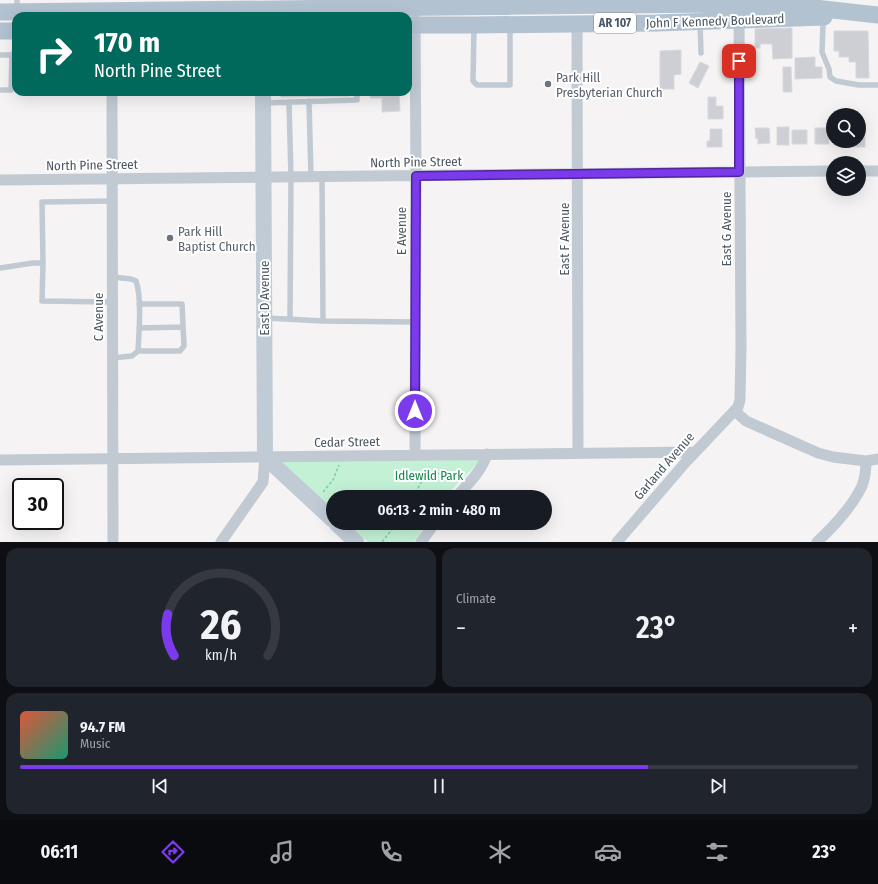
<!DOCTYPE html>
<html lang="en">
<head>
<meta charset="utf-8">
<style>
	body { margin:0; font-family:"Fira Sans Condensed",sans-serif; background:#20242c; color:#f1f3f6; height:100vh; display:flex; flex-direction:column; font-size:15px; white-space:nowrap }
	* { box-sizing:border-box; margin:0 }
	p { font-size:13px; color:#9ea1a6 }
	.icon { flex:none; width:22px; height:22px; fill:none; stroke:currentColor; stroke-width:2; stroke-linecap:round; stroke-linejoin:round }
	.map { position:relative; height:542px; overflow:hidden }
	.side { display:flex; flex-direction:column; gap:6px; padding:6px; background:#0d0f14; flex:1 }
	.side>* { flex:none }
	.hud { position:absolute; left:12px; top:12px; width:400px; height:84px; border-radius:12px; box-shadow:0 4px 16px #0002; background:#00695c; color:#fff; overflow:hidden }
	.buttons { position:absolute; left:826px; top:108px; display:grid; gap:8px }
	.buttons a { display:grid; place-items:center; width:40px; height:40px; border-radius:50%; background:#171b24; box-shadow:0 4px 16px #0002; font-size:20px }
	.speed { position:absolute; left:12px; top:478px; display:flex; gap:8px; font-size:20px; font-weight:700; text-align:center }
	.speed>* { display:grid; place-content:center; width:52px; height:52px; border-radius:50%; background:#171b24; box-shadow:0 4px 16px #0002; line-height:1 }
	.speed .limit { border:2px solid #111; border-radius:6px; background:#fff; color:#111 }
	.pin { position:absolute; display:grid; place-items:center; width:34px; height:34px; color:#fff; margin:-17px; border-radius:8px; box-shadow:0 2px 6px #0006 }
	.me { position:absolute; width:44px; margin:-22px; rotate:0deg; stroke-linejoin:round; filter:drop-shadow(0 0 3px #0008) }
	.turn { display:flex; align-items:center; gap:14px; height:84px; padding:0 16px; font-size:18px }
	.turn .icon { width:52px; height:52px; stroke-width:2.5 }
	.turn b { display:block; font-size:28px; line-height:34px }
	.big { font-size:30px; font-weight:600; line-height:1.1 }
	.side .tile { flex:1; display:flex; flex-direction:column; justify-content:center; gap:6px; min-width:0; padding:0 14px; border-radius:12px; background:#20242c }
	.side .dial { align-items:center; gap:0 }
	.dial svg { height:104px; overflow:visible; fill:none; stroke:#363941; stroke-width:7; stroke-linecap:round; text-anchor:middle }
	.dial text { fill:#f1f3f6; stroke:none }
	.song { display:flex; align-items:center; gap:12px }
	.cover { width:48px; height:48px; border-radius:6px; background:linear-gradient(135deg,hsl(10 70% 55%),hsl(160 70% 35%)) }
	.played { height:4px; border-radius:2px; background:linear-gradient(90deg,#7c3aed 75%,#363941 75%) }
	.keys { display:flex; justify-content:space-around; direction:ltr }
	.heat { display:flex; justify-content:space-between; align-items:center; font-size:22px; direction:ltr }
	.side .tiles { flex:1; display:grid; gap:6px; grid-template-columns:1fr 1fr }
	.tile:last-child { grid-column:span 2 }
	.trip { position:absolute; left:326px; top:490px; width:226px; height:40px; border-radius:20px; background:#171b24; box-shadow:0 4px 16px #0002; font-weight:600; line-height:40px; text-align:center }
	.tabs { display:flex; height:64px; justify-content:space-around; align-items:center; background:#090b0e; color:#9ea1a6 }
	.tabs .icon { width:28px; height:28px }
	.tabs .active { color:#7c3aed }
	.tabs b { font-size:18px; color:#f1f3f6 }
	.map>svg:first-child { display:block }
	.green { fill:#c3f1d5 }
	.building { fill:#cdcfd5; stroke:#d7d9de }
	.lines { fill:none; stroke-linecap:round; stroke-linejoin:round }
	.path { stroke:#7ad0a6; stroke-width:1.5; stroke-dasharray:3 2; stroke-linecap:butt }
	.lane { stroke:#c1cad2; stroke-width:5.5 }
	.street { stroke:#c1cad2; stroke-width:11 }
	.secondary { stroke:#c1cbd6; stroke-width:16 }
	.primary { stroke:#b3c2d1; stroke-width:17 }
	.route-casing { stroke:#51269a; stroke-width:10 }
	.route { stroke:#7c3aed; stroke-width:7 }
	.worship-dot { fill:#6b7280; stroke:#fff; stroke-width:1.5 }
	.labels { text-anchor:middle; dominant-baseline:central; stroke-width:4; stroke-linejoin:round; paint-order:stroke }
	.shield { fill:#fff; stroke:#808990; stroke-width:1 }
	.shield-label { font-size:12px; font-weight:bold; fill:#4a5661 }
	.street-label { font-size:13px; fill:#4a5661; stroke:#fff }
	.worship-label { font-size:13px; fill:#5b616d; stroke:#fff; text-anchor:start }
	.park-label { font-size:13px; fill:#17864f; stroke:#fff }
</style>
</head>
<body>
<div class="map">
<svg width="878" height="542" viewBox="0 0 878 542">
	<rect width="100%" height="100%" fill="#f5f3f3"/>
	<!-- green -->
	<path class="green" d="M487,454l-31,31 -10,12h-113v13l-49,-46 -2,-4z
		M347,523h80l-13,19h-46z"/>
	<!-- building -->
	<path class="building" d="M792,28v30l-19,1 -1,-15h-12v4h-5v-19z
		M834,31h34l1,47h-13v-16h-7v-5h-10v-6h-5z
		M681,50v24l-7,1v14h-14v-38z
		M815,57v10h7v11l-27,1v-21z
		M700,62l9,4 -11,22 -9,-5z
		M783,67h8l1,25h-9z
		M281,92h68v4l-68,1z
		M371,92h28l1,19 -18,1v-14h-12z
		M708,97h8v9h7v13h-15z
		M777,127h12v18h-12z
		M755,128h14l1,15 -12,1v-6l-2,1z
		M815,128h14v16h-14z
		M865,128v19h-12l-1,-6h7v-12z
		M710,129h12v18h-15v-6h3z
		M792,130h15v14h-15z
		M834,141h13v4h-13z"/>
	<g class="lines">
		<!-- path -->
		<path class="path" d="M427,472l10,2 4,-1 6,-1v-4
			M323,492l10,-12 6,-15
			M413,497l14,-25 3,-6
			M387,523l6,5
			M382,542l15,-19"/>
		<!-- lane -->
		<path class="lane" d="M17,0v10
			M822,18l1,8 -1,26 7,17 1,8 6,4 23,4h19
			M700,24l1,29
			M474,28l-1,53 4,4h33v-59
			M0,55h12l4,-6v-15
			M0,90h11l1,-35
			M309,101l2,76
			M289,102l2,75 -1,142
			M264,103l93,-3v-8
			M322,177l1,144
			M43,263l-1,38 70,1
			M0,268l33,-5h10l-1,-61 70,-1
			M112,277l19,2 5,2c6,17 3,51 2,70l-6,5 -20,2
			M266,318l57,3 92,1
			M139,328l44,-1
			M138,351h42l4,-5 -2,-42h-43"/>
		<!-- street -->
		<path class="street" d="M415,20l1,156 -1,279
			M577,24l1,429
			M112,92l1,450
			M859,171h19
			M0,180l833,-9
			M735,411l11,10 72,32 15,4 33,4 12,-2
			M0,460l695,-8
			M456,497c12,-13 26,-26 31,-43
			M221,542l42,-60 2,-25
			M421,542l14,-19
			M617,542l68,-79 53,-56 2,-7 1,-53 -2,-332
			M817,542c16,-15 36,-37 45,-56 3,-8 4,-17 4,-25"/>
		<!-- secondary -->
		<path class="secondary" d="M263,92l2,365 68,63
			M336,523l20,19"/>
		<!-- primary -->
		<path class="primary" d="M0,12l712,-8 85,2 81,9
			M408,25h66l183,-2 167,-6
			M0,31h16"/>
	</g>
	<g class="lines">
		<defs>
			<path id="route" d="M415,411l1,-235 323,-4v-111"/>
		</defs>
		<!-- route casing -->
		<use href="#route" class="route-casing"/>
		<!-- route -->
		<use href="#route" class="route"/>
	</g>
	<!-- markers -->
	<g class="worship-dot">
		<circle cx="548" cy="84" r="4"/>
		<circle cx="170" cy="238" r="4"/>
	</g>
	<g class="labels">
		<!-- shield labels -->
		<rect class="shield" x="594" y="13" width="42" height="20" rx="3"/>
		<g class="shield-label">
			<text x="615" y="23">AR 107</text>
		</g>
		<!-- street labels -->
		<g class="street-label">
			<text transform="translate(715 21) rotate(-2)">John F Kennedy Boulevard</text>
			<text transform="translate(416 162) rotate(-1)">North Pine Street</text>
			<text transform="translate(92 165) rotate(-1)">North Pine Street</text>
			<text transform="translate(726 229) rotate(-90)">East G Avenue</text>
			<text transform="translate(401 231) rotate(-90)">E Avenue</text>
			<text transform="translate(564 239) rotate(-90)">East F Avenue</text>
			<text transform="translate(264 298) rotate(-90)">East D Avenue</text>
			<text transform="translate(98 317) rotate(-90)">C Avenue</text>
			<text transform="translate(347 442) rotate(-1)">Cedar Street</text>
			<text transform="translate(664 466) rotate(-49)">Garland Avenue</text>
		</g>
		<!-- worship labels -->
		<g class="worship-label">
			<text x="556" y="77">Park Hill<tspan x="556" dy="15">Presbyterian Church</tspan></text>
			<text x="178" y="231">Park Hill<tspan x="178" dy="15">Baptist Church</tspan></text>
		</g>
		<!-- park labels -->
		<g class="park-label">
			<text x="429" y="475">Idlewild Park</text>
		</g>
	</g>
</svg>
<div class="buttons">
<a><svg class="icon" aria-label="search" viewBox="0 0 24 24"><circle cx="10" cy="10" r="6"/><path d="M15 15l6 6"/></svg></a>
<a><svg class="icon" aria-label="layers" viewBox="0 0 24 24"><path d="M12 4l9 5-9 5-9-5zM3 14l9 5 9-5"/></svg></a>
</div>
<div class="speed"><div class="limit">30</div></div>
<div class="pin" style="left:739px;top:61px;background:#d93025"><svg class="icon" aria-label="arrive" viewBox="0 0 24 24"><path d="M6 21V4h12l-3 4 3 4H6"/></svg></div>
<svg class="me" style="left:415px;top:411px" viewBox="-20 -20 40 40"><circle r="17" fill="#7c3aed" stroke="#fff" stroke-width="3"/><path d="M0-11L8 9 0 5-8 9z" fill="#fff"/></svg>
<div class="trip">06:13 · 2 min · 480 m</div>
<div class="hud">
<div class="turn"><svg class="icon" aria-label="right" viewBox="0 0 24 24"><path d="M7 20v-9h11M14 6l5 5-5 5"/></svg><div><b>170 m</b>North Pine Street</div></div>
</div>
</div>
<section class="side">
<div class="tiles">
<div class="tile dial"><svg viewBox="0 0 100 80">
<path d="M14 69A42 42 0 1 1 86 69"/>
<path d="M14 69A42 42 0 0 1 9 37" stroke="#7c3aed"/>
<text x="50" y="56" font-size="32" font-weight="700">26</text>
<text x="50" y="72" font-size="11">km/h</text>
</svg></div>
<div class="tile"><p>Climate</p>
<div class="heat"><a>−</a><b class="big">23°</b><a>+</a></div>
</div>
<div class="tile">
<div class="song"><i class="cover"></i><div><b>94.7 FM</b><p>Music</p></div></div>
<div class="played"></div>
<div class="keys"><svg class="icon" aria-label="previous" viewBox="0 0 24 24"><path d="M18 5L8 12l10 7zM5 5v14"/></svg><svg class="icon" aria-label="pause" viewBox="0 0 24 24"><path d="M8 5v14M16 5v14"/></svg><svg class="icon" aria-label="next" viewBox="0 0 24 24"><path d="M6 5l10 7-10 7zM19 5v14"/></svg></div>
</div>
</div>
</section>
<nav class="tabs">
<b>06:11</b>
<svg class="icon active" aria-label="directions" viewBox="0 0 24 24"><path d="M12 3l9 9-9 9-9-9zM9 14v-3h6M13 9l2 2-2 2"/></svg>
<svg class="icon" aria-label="music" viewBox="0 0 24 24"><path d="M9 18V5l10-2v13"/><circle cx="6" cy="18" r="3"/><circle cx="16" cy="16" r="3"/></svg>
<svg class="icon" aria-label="phone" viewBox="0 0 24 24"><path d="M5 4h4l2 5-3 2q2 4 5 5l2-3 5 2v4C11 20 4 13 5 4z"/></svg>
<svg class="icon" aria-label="climate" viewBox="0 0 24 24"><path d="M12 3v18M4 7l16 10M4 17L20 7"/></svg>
<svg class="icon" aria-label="car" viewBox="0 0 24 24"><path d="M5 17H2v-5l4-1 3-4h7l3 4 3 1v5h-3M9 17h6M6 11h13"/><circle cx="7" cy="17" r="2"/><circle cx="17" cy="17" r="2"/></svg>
<svg class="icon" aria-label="filters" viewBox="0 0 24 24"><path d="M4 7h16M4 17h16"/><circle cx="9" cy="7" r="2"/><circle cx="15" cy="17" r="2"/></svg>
<b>23°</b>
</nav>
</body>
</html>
